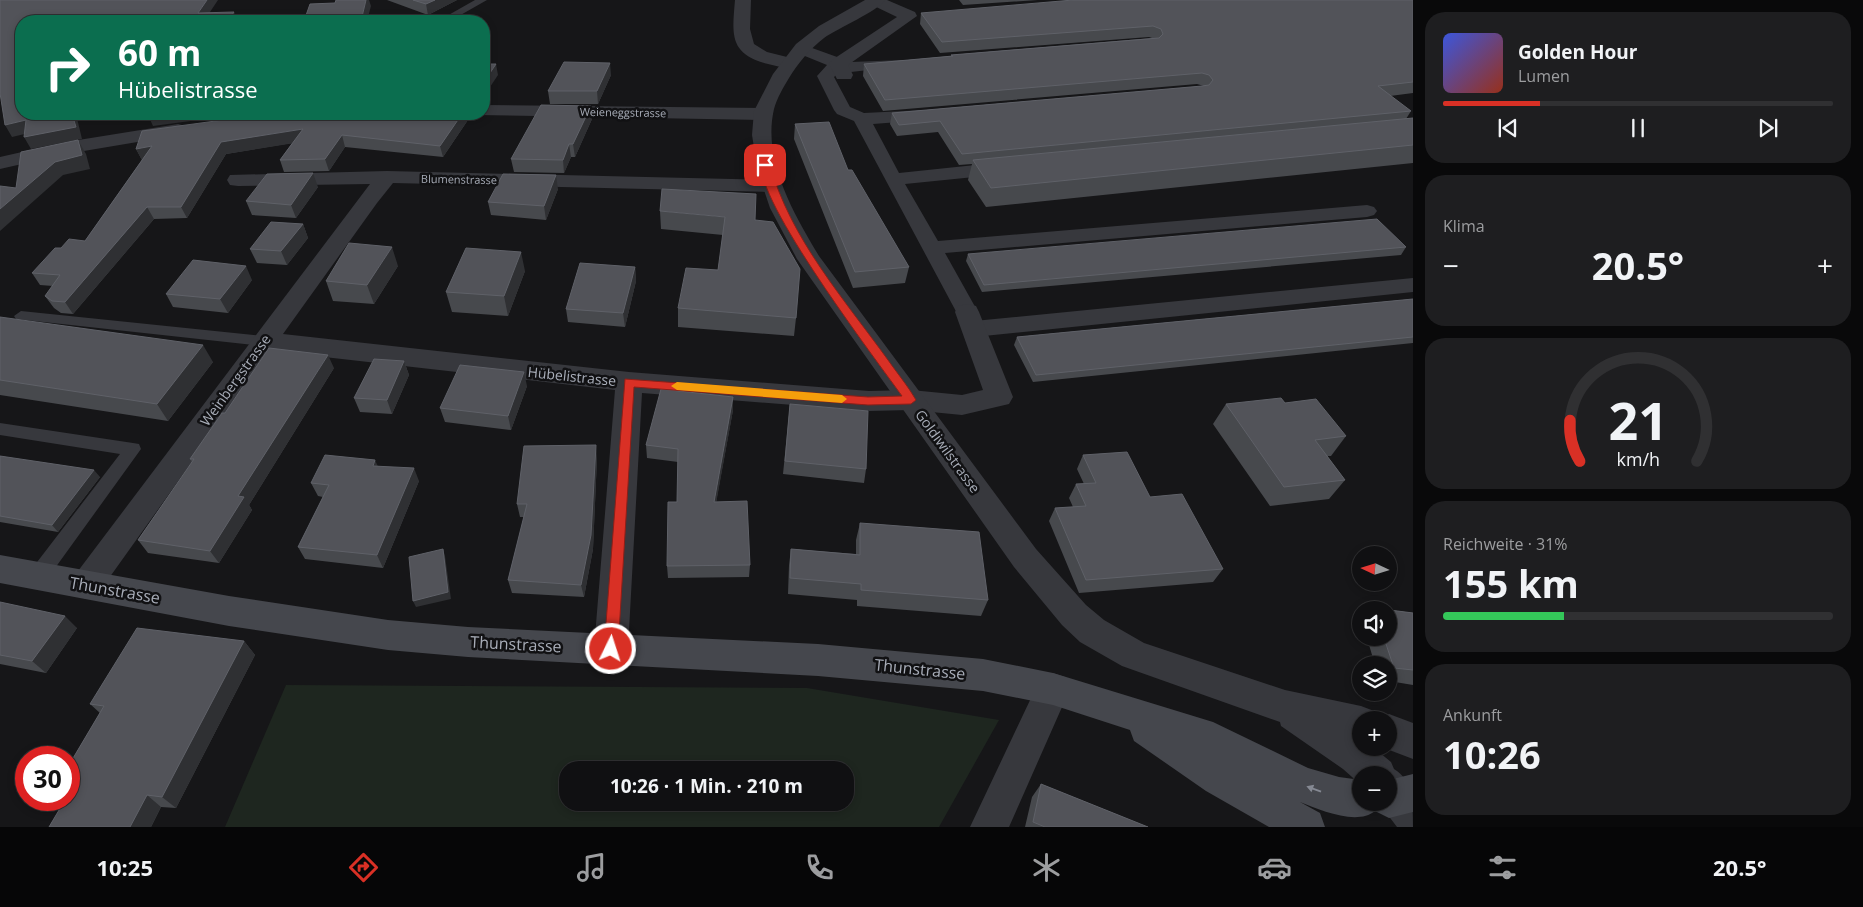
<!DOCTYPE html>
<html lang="de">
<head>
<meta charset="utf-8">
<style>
	body { margin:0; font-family:"Open Sans",sans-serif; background:#1e1e20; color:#f1f3f6; height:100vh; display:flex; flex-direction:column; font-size:19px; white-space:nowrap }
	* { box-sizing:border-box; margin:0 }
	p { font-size:16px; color:#9c9d9f }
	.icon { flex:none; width:28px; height:28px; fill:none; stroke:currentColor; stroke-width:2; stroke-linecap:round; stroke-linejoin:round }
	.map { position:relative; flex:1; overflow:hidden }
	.drawer { display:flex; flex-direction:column; gap:12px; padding:12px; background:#09090a; width:450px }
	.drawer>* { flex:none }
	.banner { position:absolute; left:15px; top:15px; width:475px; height:105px; border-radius:20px; box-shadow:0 2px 8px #0003,0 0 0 1px #303032; background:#0b6e4f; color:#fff; overflow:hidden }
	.needle { width:32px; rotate:274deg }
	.fabs { position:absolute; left:1352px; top:546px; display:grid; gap:10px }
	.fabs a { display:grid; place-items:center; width:45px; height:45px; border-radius:50%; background:#101012; box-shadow:0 2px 8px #0003,0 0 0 1px #303032; font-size:25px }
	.speed { position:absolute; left:15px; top:746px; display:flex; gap:10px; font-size:25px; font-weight:700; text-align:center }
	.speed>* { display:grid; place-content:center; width:65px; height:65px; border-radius:50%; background:#101012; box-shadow:0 2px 8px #0003,0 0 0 1px #303032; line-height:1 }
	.speed .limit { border:8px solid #d22; background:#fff; color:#111 }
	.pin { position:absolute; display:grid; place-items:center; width:42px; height:42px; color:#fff; margin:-21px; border-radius:10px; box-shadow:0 2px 8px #0006 }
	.me { position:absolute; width:55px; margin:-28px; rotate:4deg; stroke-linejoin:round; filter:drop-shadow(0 0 4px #0008) }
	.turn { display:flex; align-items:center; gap:18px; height:105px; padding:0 20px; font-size:22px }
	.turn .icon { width:65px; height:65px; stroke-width:2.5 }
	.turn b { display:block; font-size:35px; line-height:42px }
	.big { font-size:38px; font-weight:700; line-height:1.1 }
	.drawer .widget { flex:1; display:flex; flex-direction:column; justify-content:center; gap:8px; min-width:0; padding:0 18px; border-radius:20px; background:#1e1e20 }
	.drawer .dial { align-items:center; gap:0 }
	.dial svg { height:130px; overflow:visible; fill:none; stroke:#303032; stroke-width:7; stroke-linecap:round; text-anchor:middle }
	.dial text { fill:#f1f3f6; stroke:none }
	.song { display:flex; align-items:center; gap:15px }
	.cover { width:60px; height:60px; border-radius:8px; background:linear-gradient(135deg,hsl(230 70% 55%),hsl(10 70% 35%)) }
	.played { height:5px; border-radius:2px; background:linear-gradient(90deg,#d93025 25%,#303032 25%) }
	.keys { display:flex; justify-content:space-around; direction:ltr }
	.heat { display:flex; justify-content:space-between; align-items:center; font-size:28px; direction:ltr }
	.charge { height:8px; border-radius:4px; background:linear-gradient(90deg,#34c759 31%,#303032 0) }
	.trip { position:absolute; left:559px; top:761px; width:295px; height:50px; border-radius:20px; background:#101012; box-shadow:0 2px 8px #0003,0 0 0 1px #303032; font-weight:700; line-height:50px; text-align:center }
	.menu { display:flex; height:80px; justify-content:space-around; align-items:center; background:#060607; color:#9c9d9f }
	.menu .icon { width:35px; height:35px }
	.menu .selected { color:#d93025 }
	.menu b { font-size:22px; color:#f1f3f6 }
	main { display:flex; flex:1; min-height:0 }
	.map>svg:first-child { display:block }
	.green { fill:#1e261f; fill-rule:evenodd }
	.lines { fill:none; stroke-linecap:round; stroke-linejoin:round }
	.service { fill:#37383d; fill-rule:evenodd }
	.pedestrian { fill:#37383d; fill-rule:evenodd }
	.minor { fill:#37383d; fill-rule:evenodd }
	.tertiary { fill:#37383d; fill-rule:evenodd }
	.secondary { fill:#45474d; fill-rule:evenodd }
	.wall { fill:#47494d }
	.shaded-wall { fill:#2f3033 }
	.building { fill:#525359; stroke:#5f6168 }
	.oneway { fill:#858993 }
	.route { fill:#d93025; stroke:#8d1f18 }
	.slow { fill:#f59e0b }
	.labels { text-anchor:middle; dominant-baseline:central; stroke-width:5; stroke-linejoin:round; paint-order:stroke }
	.far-street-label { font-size:11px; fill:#a8adb8; stroke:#111113 }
	.street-label { font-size:14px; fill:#a8adb8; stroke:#111113 }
	.near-street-label { font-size:16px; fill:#a8adb8; stroke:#111113 }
</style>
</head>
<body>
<main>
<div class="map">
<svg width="1413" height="827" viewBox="0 0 1413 827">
	<rect width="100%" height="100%" fill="#161618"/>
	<!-- green -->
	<path class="green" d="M286,685l521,3 192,32 -60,107h-714zM568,770h277v32h-277z"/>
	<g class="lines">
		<!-- service -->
		<path class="service" d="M475,0h12l-37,21h-12z
			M21,311l243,25 5,1 3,4 -3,4 -5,1 -248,-27 -2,-3z
			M0,423l133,20 6,1 2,5 -96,133 -7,2 -7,-2 -2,-6 2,-6 89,-116 -120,-19z"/>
		<!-- pedestrian -->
		<path class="pedestrian" d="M801,44l50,18 52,-2 2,3 -2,3 -52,6 -10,-2 -7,7 16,30 14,6 61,-3 6,1 3,4 -3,4 -6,1 -52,4 26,49 105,-11 7,2 3,4 -3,4 -7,2 -99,10 33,57 429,-36 7,2 3,4 -3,4 -7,2 -422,36 33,59 -3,5 -8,3 -8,-3 -105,-196 -17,-7 -3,-4 -17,-34 10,-11 -32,-13 -2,-3z
			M1413,278v14l-439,45 -8,-2 -3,-6 3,-6 8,-2z"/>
		<!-- minor -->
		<path class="minor" d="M735,0h16l-1,29 4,15 13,8 28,7 3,4 -3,4c-9,2 -18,-1 -27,-3 -39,-10 -36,-29 -33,-64z
			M868,0h19l28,12 2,4 -69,49 5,10 -2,4h-14l-8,-15 3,-4 65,-43 -27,-13z
			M484,105l279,3 7,2 3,4 -3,4 -7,2 -286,-5 7,-1z
			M178,124l7,2 3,4 -3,4 -119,20 -66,15v-12l66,-15z
			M387,171l384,9 8,1 3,5 -3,5 -8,1 -378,-9 -16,20 -94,131 346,38 240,19 42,-1 51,5 21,-5 -28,-78 3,-6 9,-2 9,2 3,6 34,85 -4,7 -47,11 -51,-5 -42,1 -227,-18 -14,256 -5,11 -12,4 -12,-4 -5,-11 21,-259 -344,-39 -174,244 -11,4 -11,-4 -5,-10 5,-10 295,-391 -132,2 -8,-1 -3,-5 3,-5z
			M1053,673l12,4 5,12 -61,138h-39l71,-150z"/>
		<!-- tertiary -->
		<path class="tertiary" d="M865,0h20c-7,11 -47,28 -61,38 -14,11 -26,25 -35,40 -6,10 -12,20 -15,31 -12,51 20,105 45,147l217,293 50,56 18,15 40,23 141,47 76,16 13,5 3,8 12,-5 24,9v36l-29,-11h5v-28h-28v28h13l17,14 3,7c19,11 19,35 19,58h-16l-19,-25h11v-27h-28v10l-18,-16 -62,-43 -1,-4 -158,-56 -42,-24 -18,-17 -48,-58 -217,-308 -27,-51 -12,-36 -6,-37 2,-24 19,-37 23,-30 23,-18z"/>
		<!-- secondary -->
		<path class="secondary" d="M0,555l229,41 159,24 80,7 350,17 165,15 70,14 160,49 95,46 31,9 22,3v22h28v-22l24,-6v38l-24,6 -14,-7c-18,15 -55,-1 -75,-9l20,11 5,14h-56l-63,-36 -72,-50 -4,-11 -77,-25 -70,-14 -165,-15 -350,-19 -80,-7 -159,-24 -229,-43z"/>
	</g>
	<!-- wall -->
	<path class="wall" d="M387,0h70l-29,15z
		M959,0h79l-75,5z
		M1413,0v93l-23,3 21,15 -5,8 7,-1v45l-427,44 -18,-27 4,-16 -13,1 -21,-33 -41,4 -7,-12 2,-11 312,-27 -7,-2 -314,27 -20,-35 1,-12 87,-8v-1l201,-17 -3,-1 -209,16 -20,-29 1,-11z
		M611,75l-13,29h-48l-2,-13z
		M591,106l1,13 -17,38h-4l-7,16 -50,-1 -3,-13z
		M472,114l-29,43 -98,-10 -16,24 -45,1 -4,-12 12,-17 -66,11 -39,64 -33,1 -81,95 -12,-1 -7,-5 -9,-12 8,-10 -13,-1 -8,-12 29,-25 24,-7 57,-81 -6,-11z
		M795,124l53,46 61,97 -4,16 -52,5 -59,-149z
		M318,187l-22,31 -44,-3 -6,-14z
		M558,189l-12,31 -55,-5 -3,-13z
		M660,211l95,9 41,98 -2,18 -116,-9v-19l40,-38 5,-35 -62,-6z
		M303,224l5,14 -21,27 -30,-2 -7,-14z
		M1406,247l-5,8 -419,37 -16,-31 2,-7z
		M398,266l-24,38 -41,-3 -7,-20z
		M635,267l1,14 -11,46 -57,-5 -2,-13z
		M525,271l-17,45 -56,-4 -6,-20z
		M252,280l-24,33 -55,-6 -7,-13z
		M1413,299v44l-380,39 -19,-37 3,-8z
		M0,317l213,45 -45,59 -168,-26z
		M404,361l5,14 -17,39 -32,-2 -6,-14z
		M334,368l-85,137 3,5 -33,53 -71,-10 -10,-13 54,-78 -2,-3 35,-46z
		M527,386l-16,44 -66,-8 -5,-14z
		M733,397v13l-17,92 34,63 -1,12 -81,1 -1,-12 10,-64 1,-40 -31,-4 -1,-13z
		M1285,403l61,33 -15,20h-4l18,24 -16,19 -59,7 -57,-82 13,-20z
		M790,404l76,65 -2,14 -81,-9z
		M1083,455l67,42 73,72 -10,13 -134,11 -30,-72 6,-13 18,-1 -4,-9 7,-14h8l-7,-15z
		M0,456l100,21 -42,55 -58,-10z
		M597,458l-4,91 -9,48 -72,-4 -4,-13 16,-63h-4l-3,-13z
		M377,466l42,15 -36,87 -78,-9 -7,-12 25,-50 -5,-1 -7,-13z
		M860,523l128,77 -7,16 -124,-10v-6l-69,-6 1,-29 2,-16 65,5v-14z
		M0,602l77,26 -31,45 -46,-9z
		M1374,608l39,5v72l-24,-4v-16h-14l-8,-27h22v-28h-17z
		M244,641l11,14 -79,153 -15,-1 -10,20h-102l22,-37 -2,-1v-24l31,-52 -10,-9z
		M1041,784l107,43h-123l7,-30z"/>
	<!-- shaded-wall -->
	<path class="shaded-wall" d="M207,0h11l-14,21 -6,-8z
		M366,0h3l2,6 -4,15h-6z
		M435,0h22l-29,15 -2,-11z
		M234,12l3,9h-9z
		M610,63l1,12 -13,29 -1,-13z
		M496,64l2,11 -14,21v-14z
		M591,106l1,13 -17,38 -2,-13z
		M72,114h4l6,25 -51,10 -7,-12z
		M154,114h89l-90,12 -5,-11z
		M462,114h10l-29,43 -3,-11z
		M26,120l7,12 -21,5 -7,-12z
		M303,129l4,12 -81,13 -39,64 -6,-11 40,-65z
		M342,135l3,12 -16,24 -4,-12z
		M78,140l8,14 4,15 -27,6 -63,56v-22z
		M569,144l2,13 -7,16 -1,-13z
		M152,146l-10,14 -6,-11z
		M313,173l5,14 -22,31 -5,-13z
		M556,175l2,14 -12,31 -2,-14z
		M147,207l7,12 -81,95 -8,-12z
		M303,224l5,14 -21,27 -6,-14z
		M392,247l6,19 -24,38 -7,-19z
		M521,252l4,19 -17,45 -4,-20z
		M246,266l6,14 -24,33 -8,-14z
		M635,267l1,14 -11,46 -2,-14z
		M203,345l10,17 -45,59 -11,-17z
		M328,355l6,13 -85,137 3,5 -33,53 -9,-12 28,-55z
		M404,361l5,14 -17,39 -5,-14z
		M524,372l3,14 -16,44 -3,-14z
		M733,397v13l-19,105v-13z
		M596,445l1,13 -4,91 -9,48 -3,-12z
		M375,460l6,13 -8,-7z
		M414,468l5,13 -36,87 -6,-13z
		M94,470l6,7 -42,55 -6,-7z
		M443,549l2,7 6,43 -35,8 -3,-6z
		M65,616l12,12 -31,45 -14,-12z
		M244,641l11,14 -79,153 -14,-11z
		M147,795l14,12 -10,20h-21z"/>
	<!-- building -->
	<path class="building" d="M0,0h207l-9,13 36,-1 -6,9h-207v93h51l4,13 -52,10 2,-17 -21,5 -5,-32z
		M336,0h30l-5,21h-57l6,-17 25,-1z
		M413,0h22l-9,4z
		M1073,0h340v82l-35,4 33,25 -449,43 -22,-33 -41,4 -7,-12 310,-27 7,-1 4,-5 -4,-5 -7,-2 -317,27 -21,-36 89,-8 -2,-1 208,-17 4,-4 -2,-5 -8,-3 -211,16 -21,-29z
		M564,62l46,1 -13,28h-49z
		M484,64h12l-12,18z
		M541,105l50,1 -18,38h-4l-6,16 -52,-1z
		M267,114h195l-22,32 -98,-11 -17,24 -45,1 23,-31 -82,13 -40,65h-34l-82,95 -13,-1 -7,-5 15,-21 -28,-2 23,-25h6l8,-9 16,2 67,-95 -16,3 6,-18z
		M1413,118v27l-422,43 -18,-28z
		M829,122l19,48h4l57,97 -54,5 -60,-148z
		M78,140l4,15 -27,7 -55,47v-23l16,2 5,-36z
		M313,173l-22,32 -45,-4 21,-27z
		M503,174l53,1 -12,31 -56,-4z
		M662,189l94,5 -1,26 18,2 27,47 -4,49 -118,-10 8,-40 32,2 7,-53 -65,-6z
		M1377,219l29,28 -422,38 -16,-31z
		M271,222l32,2 -22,27 -31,-2z
		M349,243l43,4 -25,38 -41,-4z
		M466,248l55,4 -17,44 -58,-4z
		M193,260l53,6 -26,33 -54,-5z
		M580,263l55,4 -12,46 -57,-4z
		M1413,299v38l-377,38 -19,-38z
		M0,317l203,28 -46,59 -157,-24z
		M269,348l59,7 -90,141 6,1 -34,54 -72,-11 56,-81h-4l32,-46h3z
		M374,359l30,2 -17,39 -33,-2z
		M460,365l64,7 -16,44 -68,-8z
		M661,389l72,8 -19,105 33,-1 3,64 -83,1 1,-64h9l1,-53 -32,-4z
		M1281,398l4,5 31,-4 30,37 -31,4 30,40 -61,7 -58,-83z
		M790,404l78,7 -2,58 -81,-8z
		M596,445l-5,90 -10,50 -73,-5 19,-76h-10l7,-58z
		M1127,452l23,45 32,-3 41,75 -137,11 -31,-72 31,-2 -10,-22 20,-1 -13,-28z
		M325,455l50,5 -2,6 41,2 -37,87 -79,-8 31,-62 -18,-2z
		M0,456l94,14 -42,55 -52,-9z
		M860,523l119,9 9,68 -127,-10v-6l-71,-6 1,-29 69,6z
		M443,549l5,43 -35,9 -4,-44z
		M0,602l65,14 -33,45 -32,-6z
		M1374,608l39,5v57l-19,-2 -10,-30h5v-28h-14z
		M137,628l107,13 -82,156 -15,-2 -17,32h-81l16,-27h4v-7l5,-9 -5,-1v-18l35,-59 -14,-2z
		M1041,784l107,43h-103l-12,-5z"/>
	<!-- one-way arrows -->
	<defs><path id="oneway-solid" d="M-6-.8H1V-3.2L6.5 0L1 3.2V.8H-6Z" transform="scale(1.25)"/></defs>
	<use class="oneway" href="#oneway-solid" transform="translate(1314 789) rotate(-160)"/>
	<!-- route -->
	<path class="route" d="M762,163l8,2c20,73 74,134 118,195 9,13 20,26 28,40l-5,4 -43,1 -234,-18 -16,262 -2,4 -5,2 -5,-2 -2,-4 21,-270 243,18 34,-1c-25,-35 -149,-198 -140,-233z"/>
	<!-- slow -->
	<path class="slow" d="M677,382l165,13 5,4 -5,4 -165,-13 -6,-4z"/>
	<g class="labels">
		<!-- far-street labels -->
		<g class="far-street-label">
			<text transform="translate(623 112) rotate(1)">Weieneggstrasse</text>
			<text transform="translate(459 179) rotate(1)">Blumenstrasse</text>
		</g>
		<!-- street labels -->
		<g class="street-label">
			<text transform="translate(572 376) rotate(6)">Hübelistrasse</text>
			<text transform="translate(235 380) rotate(-54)">Weinbergstrasse</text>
			<text transform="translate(948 451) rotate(54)">Goldiwilstrasse</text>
		</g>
		<!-- near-street labels -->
		<g class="near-street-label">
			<text transform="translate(115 590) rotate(10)">Thunstrasse</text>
			<text transform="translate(516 644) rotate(3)">Thunstrasse</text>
			<text transform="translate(920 669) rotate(6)">Thunstrasse</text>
		</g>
	</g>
</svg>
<div class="fabs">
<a><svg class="needle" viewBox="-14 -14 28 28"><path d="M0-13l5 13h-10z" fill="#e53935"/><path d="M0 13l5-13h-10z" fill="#9c9d9f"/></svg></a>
<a><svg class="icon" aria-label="sound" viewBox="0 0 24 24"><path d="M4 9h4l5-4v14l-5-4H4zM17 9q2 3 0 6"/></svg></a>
<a><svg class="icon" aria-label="layers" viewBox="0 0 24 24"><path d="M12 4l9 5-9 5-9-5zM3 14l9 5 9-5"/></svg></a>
<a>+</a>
<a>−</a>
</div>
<div class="speed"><div class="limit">30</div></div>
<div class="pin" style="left:765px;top:165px;background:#d93025"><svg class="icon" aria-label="arrive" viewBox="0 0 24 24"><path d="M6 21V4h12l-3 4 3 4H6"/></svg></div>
<svg class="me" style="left:611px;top:649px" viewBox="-20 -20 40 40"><circle r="17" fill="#d93025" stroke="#fff" stroke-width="3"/><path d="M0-11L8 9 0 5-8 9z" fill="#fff"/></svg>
<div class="trip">10:26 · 1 Min. · 210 m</div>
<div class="banner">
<div class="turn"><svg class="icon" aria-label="right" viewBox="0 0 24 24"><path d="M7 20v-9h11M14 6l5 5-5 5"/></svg><div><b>60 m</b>Hübelistrasse</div></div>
</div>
</div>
<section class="drawer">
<div class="widget">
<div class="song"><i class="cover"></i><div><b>Golden Hour</b><p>Lumen</p></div></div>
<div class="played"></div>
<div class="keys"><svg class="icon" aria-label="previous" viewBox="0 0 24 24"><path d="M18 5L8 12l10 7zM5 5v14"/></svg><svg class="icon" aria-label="pause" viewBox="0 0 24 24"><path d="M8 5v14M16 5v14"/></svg><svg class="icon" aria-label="next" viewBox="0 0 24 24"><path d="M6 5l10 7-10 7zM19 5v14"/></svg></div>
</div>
<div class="widget"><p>Klima</p>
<div class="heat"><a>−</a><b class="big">20.5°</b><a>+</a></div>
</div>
<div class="widget dial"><svg viewBox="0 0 100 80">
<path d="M14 69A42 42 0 1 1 86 69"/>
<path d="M14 69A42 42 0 0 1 8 44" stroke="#d93025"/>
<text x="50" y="56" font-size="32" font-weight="700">21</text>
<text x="50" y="72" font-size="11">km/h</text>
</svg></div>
<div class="widget"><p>Reichweite · 31%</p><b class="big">155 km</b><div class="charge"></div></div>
<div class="widget"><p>Ankunft</p><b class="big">10:26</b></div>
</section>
</main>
<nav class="menu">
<b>10:25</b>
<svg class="icon selected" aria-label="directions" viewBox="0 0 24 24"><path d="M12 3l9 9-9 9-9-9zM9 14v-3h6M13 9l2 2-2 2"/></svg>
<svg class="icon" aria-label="music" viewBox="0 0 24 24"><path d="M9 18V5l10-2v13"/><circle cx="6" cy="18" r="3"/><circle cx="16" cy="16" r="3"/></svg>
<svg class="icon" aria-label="phone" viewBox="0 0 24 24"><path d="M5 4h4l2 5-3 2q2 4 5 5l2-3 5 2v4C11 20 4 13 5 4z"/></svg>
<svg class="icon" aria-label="climate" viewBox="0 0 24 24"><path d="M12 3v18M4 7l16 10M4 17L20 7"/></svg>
<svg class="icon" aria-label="car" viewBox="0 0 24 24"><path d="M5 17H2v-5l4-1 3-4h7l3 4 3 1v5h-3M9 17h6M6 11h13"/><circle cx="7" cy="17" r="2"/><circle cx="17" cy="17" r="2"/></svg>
<svg class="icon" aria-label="filters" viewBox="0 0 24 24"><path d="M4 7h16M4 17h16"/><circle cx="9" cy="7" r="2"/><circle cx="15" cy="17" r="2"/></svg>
<b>20.5°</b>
</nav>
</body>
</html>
